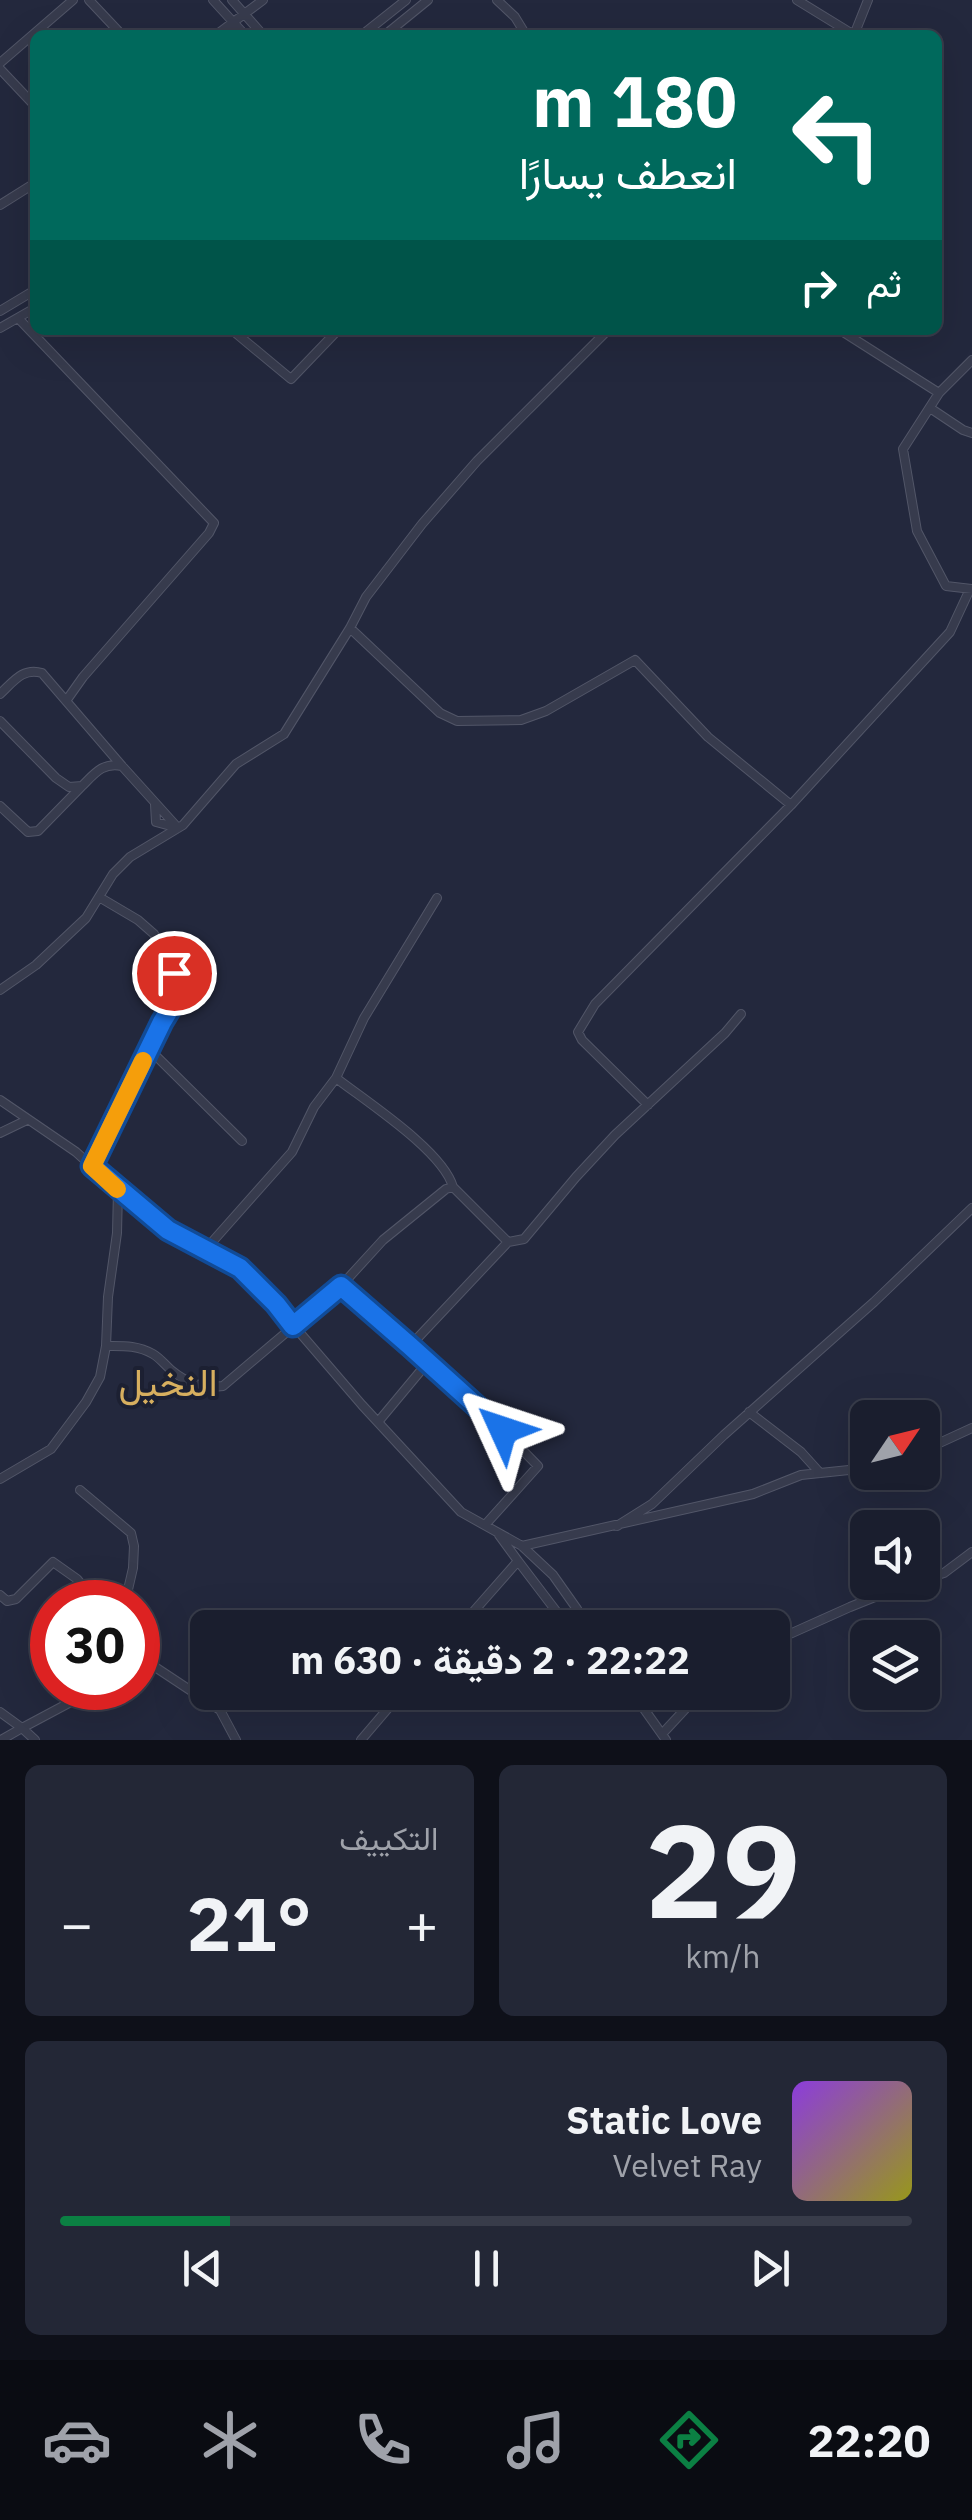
<!DOCTYPE html>
<html lang="ar">
<head>
<meta charset="utf-8">
<style>
	body { margin:0; font-family:"IBM Plex Sans",Vazirmatn,sans-serif; background:#232736; color:#f1f3f6; direction:rtl; height:100vh; display:flex; flex-direction:column; font-size:38px; white-space:nowrap }
	* { box-sizing:border-box; margin:0 }
	p { font-size:32px; color:#9fa2aa }
	.icon { flex:none; width:55px; height:55px; fill:none; stroke:currentColor; stroke-width:2; stroke-linecap:round; stroke-linejoin:round }
	.map { position:relative; height:1740px; overflow:hidden; direction:ltr }
	.drawer { display:flex; flex-direction:column; gap:25px; padding:25px; background:#0e1019; flex:1 }
	.drawer>* { flex:none }
	.guide { position:absolute; left:30px; top:30px; width:912px; height:305px; border-radius:15px; box-shadow:0 10px 40px #0002,0 0 0 2px #383c4a; direction:rtl; background:#00695c; color:#fff; overflow:hidden }
	.needle { width:65px; rotate:55deg }
	.buttons { position:absolute; left:850px; top:1400px; display:grid; gap:20px }
	.buttons a { display:grid; place-items:center; width:90px; height:90px; border-radius:15px; background:#1a1e2e; box-shadow:0 10px 40px #0002,0 0 0 2px #383c4a; font-size:50px }
	.speed { position:absolute; left:30px; top:1580px; display:flex; gap:20px; font-size:50px; font-weight:700; text-align:center }
	.speed>* { display:grid; place-content:center; width:130px; height:130px; border-radius:50%; background:#1a1e2e; box-shadow:0 10px 40px #0002,0 0 0 2px #383c4a; line-height:1 }
	.speed .limit { border:15px solid #d22; background:#fff; color:#111 }
	.pin { position:absolute; display:grid; place-items:center; width:85px; height:85px; color:#fff; margin:-42px; border:5px solid #fff; border-radius:50%; box-shadow:0 2px 10px #0007 }
	.me { position:absolute; width:110px; margin:-55px; rotate:312deg; stroke-linejoin:round; filter:drop-shadow(0 0 8px #0008) }
	.turn { display:flex; align-items:center; gap:35px; height:210px; padding:0 40px; font-size:45px }
	.turn .icon { width:130px; height:130px; stroke-width:2.5 }
	.turn b { display:block; font-size:70px; line-height:85px }
	.then { display:flex; align-items:center; height:95px; padding:0 40px; background:#0003; gap:20px; font-size:38px }
	.big { font-size:75px; font-weight:700; line-height:1.1 }
	.drawer .tile { flex:1; display:flex; flex-direction:column; justify-content:center; gap:15px; min-width:0; padding:0 35px; border-radius:15px; background:#232736 }
	.drawer .dial { align-items:center; gap:0 }
	.dial b { font-size:130px; line-height:1 }
	.song { display:flex; align-items:center; gap:30px }
	.cover { width:120px; height:120px; border-radius:15px; background:linear-gradient(135deg,hsl(270 70% 55%),hsl(60 70% 35%)) }
	.played { height:10px; border-radius:5px; background:linear-gradient(90deg,#0b8043 20%,#383c4a 20%) }
	.keys { display:flex; justify-content:space-around; direction:ltr }
	.heat { display:flex; justify-content:space-between; align-items:center; font-size:55px; direction:ltr }
	.drawer .tiles { flex:1; display:grid; gap:25px; grid-template-columns:1fr 1fr }
	.tile:last-child { grid-column:span 2 }
	.trip { position:absolute; left:190px; top:1610px; width:600px; height:100px; border-radius:15px; background:#1a1e2e; box-shadow:0 10px 40px #0002,0 0 0 2px #383c4a; font-weight:700; line-height:100px; text-align:center; direction:rtl }
	.menu { display:flex; height:160px; justify-content:space-around; align-items:center; background:#0a0c12; color:#9fa2aa }
	.menu .icon { width:70px; height:70px }
	.menu .active { color:#0b8043 }
	.menu b { font-size:45px; color:#f1f3f6 }
	.map>svg:first-child { display:block }
	.lines { fill:none; stroke-linecap:round; stroke-linejoin:round }
	.minor-casing { stroke:#525668; stroke-width:10 }
	.minor { stroke:#373b4d; stroke-width:8 }
	.route-casing { stroke:#114b97; stroke-width:25 }
	.route { stroke:#1a73e8; stroke-width:18 }
	.slow { stroke:#f59e0b; stroke-width:18 }
	.labels { text-anchor:middle; dominant-baseline:central; stroke-width:8; stroke-linejoin:round; paint-order:stroke }
	.neighbourhood-label { font-size:38px; fill:#d7af5f; stroke:#1c2032 }
</style>
</head>
<body>
<div class="map">
<svg width="972" height="1740" viewBox="0 0 972 1740">
	<rect width="100%" height="100%" fill="#23283d"/>
	<g class="lines">
		<defs>
			<path id="minor" d="M89,0l33,35
				M213,0l32,35
				M232,0l31,35
				M497,0l18,17 11,18
				M797,0l57,35
				M216,35l47,-35
				M362,35l44,-35
				M385,35l43,-35
				M854,35l14,-35
				M0,63l73,-63
				M0,69l35,37
				M0,205l35,-22
				M0,311l35,-21
				M18,318l196,205 -5,10 -126,144 -17,24
				M0,328l35,-20
				M232,330l59,49 47,-49
				M840,330l99,63 -36,56 14,82 29,55 26,3
				M939,393l33,-33
				M930,408l33,22 9,3
				M350,628l90,85 17,8 64,-1 25,-9 89,-51 73,77 83,68 159,-173 20,-43
				M0,694c13,-12 23,-27 42,-21l80,93
				M0,721l56,57 13,9 13,-1c13,-13 21,-24 40,-20l56,62
				M155,804l1,18 22,6
				M0,806l28,26 10,-1 43,-44
				M0,990l36,-25 50,-47 27,-44 17,-17 53,-32 53,-61 48,-30 66,-106 16,-31 56,-73 55,-63 131,-131
				M149,1049l93,92
				M336,1078c31,24 107,73 117,109
				M0,1100l76,52 42,38 50,41 72,37 36,37 86,100 99,107 61,34 31,29 24,34 11,19
				M648,1105l-66,-65 -4,-8 17,-28 196,-199
				M0,1133l27,-13
				M92,1167l70,-145 14,-23 -2,-26 -8,-19 -12,-20 -16,-14 -39,-23
				M508,1242l16,-3 52,-62 39,-42 110,-102 16,-19
				M205,1250l87,-98 22,-45 22,-29 28,-60 73,-120
				M341,1286l70,59
				M106,1346c17,0 31,-1 47,8 7,4 12,11 18,16 16,13 31,19 52,16l118,-100 42,-46 63,-51 7,-2 55,55 -97,103 92,85 35,36 -53,59
				M749,1412l52,40 19,21
				M378,1422l50,-60
				M922,1451l50,-23
				M0,1479l51,-30 35,-47 14,-25 6,-31 2,-49 9,-64 1,-43
				M80,1490l51,43 3,13 -1,22 -6,26 2,8
				M617,1526l35,-22 72,-69 150,-133 98,-94
				M522,1546l231,-52 48,-19 67,-7
				M518,1561l51,67
				M922,1580l22,-7 28,-21
				M0,1595l7,6 9,-2 37,-37 24,17 19,23
				M459,1628l59,-67 -19,-26
				M772,1642l78,-35 62,-25
				M138,1648l8,13
				M138,1666l8,-5 74,49 16,30
				M622,1692l17,13
				M632,1692l34,48
				M0,1712l22,16 -21,12
				M662,1734l39,-42
				M35,1740l-13,-12 75,-40
				M361,1740l41,-48"/>
		</defs>
		<!-- minor casing -->
		<use href="#minor" class="minor-casing"/>
		<!-- minor -->
		<use href="#minor" class="minor"/>
	</g>
	<g class="lines">
		<defs>
			<path id="route" d="M174,973l2,26 -14,23 -70,144 76,64 72,38 36,36 17,22 48,-40 69,60 93,84"/>
		</defs>
		<!-- route casing -->
		<use href="#route" class="route-casing"/>
		<!-- route -->
		<use href="#route" class="route"/>
		<!-- slow -->
		<path class="slow" d="M117,1189l-25,-23 51,-105"/>
	</g>
	<g class="labels">
		<!-- neighbourhood labels -->
		<g class="neighbourhood-label">
			<text x="168" y="1381">النخيل</text>
		</g>
	</g>
</svg>
<div class="buttons">
<a><svg class="needle" viewBox="-14 -14 28 28"><path d="M0-13l5 13h-10z" fill="#e53935"/><path d="M0 13l5-13h-10z" fill="#9fa2aa"/></svg></a>
<a><svg class="icon" aria-label="sound" viewBox="0 0 24 24"><path d="M4 9h4l5-4v14l-5-4H4zM17 9q2 3 0 6"/></svg></a>
<a><svg class="icon" aria-label="layers" viewBox="0 0 24 24"><path d="M12 4l9 5-9 5-9-5zM3 14l9 5 9-5"/></svg></a>
</div>
<div class="speed"><div class="limit">30</div></div>
<div class="pin" style="left:174px;top:973px;background:#d93025"><svg class="icon" aria-label="arrive" viewBox="0 0 24 24"><path d="M6 21V4h12l-3 4 3 4H6"/></svg></div>
<svg class="me" style="left:503px;top:1430px" viewBox="-20 -20 40 40"><path d="M0-17L14 15 0 8-14 15z" fill="#1a73e8" stroke="#fff" stroke-width="4"/></svg>
<div class="trip">22:22 · 2 دقيقة · 630 m</div>
<div class="guide">
<div class="turn"><svg class="icon" aria-label="left" viewBox="0 0 24 24"><path d="M17 20v-9H6M10 6l-5 5 5 5"/></svg><div><b>180 m</b>انعطف يسارًا</div></div>
<div class="then">ثم<svg class="icon" aria-label="right" viewBox="0 0 24 24"><path d="M7 20v-9h11M14 6l5 5-5 5"/></svg></div>
</div>
</div>
<section class="drawer">
<div class="tiles">
<div class="tile dial"><b>29</b><p>km/h</p></div>
<div class="tile"><p>التكييف</p>
<div class="heat"><a>−</a><b class="big">21°</b><a>+</a></div>
</div>
<div class="tile">
<div class="song"><i class="cover"></i><div><b>Static Love</b><p>Velvet Ray</p></div></div>
<div class="played"></div>
<div class="keys"><svg class="icon" aria-label="previous" viewBox="0 0 24 24"><path d="M18 5L8 12l10 7zM5 5v14"/></svg><svg class="icon" aria-label="pause" viewBox="0 0 24 24"><path d="M8 5v14M16 5v14"/></svg><svg class="icon" aria-label="next" viewBox="0 0 24 24"><path d="M6 5l10 7-10 7zM19 5v14"/></svg></div>
</div>
</div>
</section>
<nav class="menu">
<b>22:20</b>
<svg class="icon active" aria-label="directions" viewBox="0 0 24 24"><path d="M12 3l9 9-9 9-9-9zM9 14v-3h6M13 9l2 2-2 2"/></svg>
<svg class="icon" aria-label="music" viewBox="0 0 24 24"><path d="M9 18V5l10-2v13"/><circle cx="6" cy="18" r="3"/><circle cx="16" cy="16" r="3"/></svg>
<svg class="icon" aria-label="phone" viewBox="0 0 24 24"><path d="M5 4h4l2 5-3 2q2 4 5 5l2-3 5 2v4C11 20 4 13 5 4z"/></svg>
<svg class="icon" aria-label="climate" viewBox="0 0 24 24"><path d="M12 3v18M4 7l16 10M4 17L20 7"/></svg>
<svg class="icon" aria-label="car" viewBox="0 0 24 24"><path d="M5 17H2v-5l4-1 3-4h7l3 4 3 1v5h-3M9 17h6M6 11h13"/><circle cx="7" cy="17" r="2"/><circle cx="17" cy="17" r="2"/></svg>
</nav>
</body>
</html>
